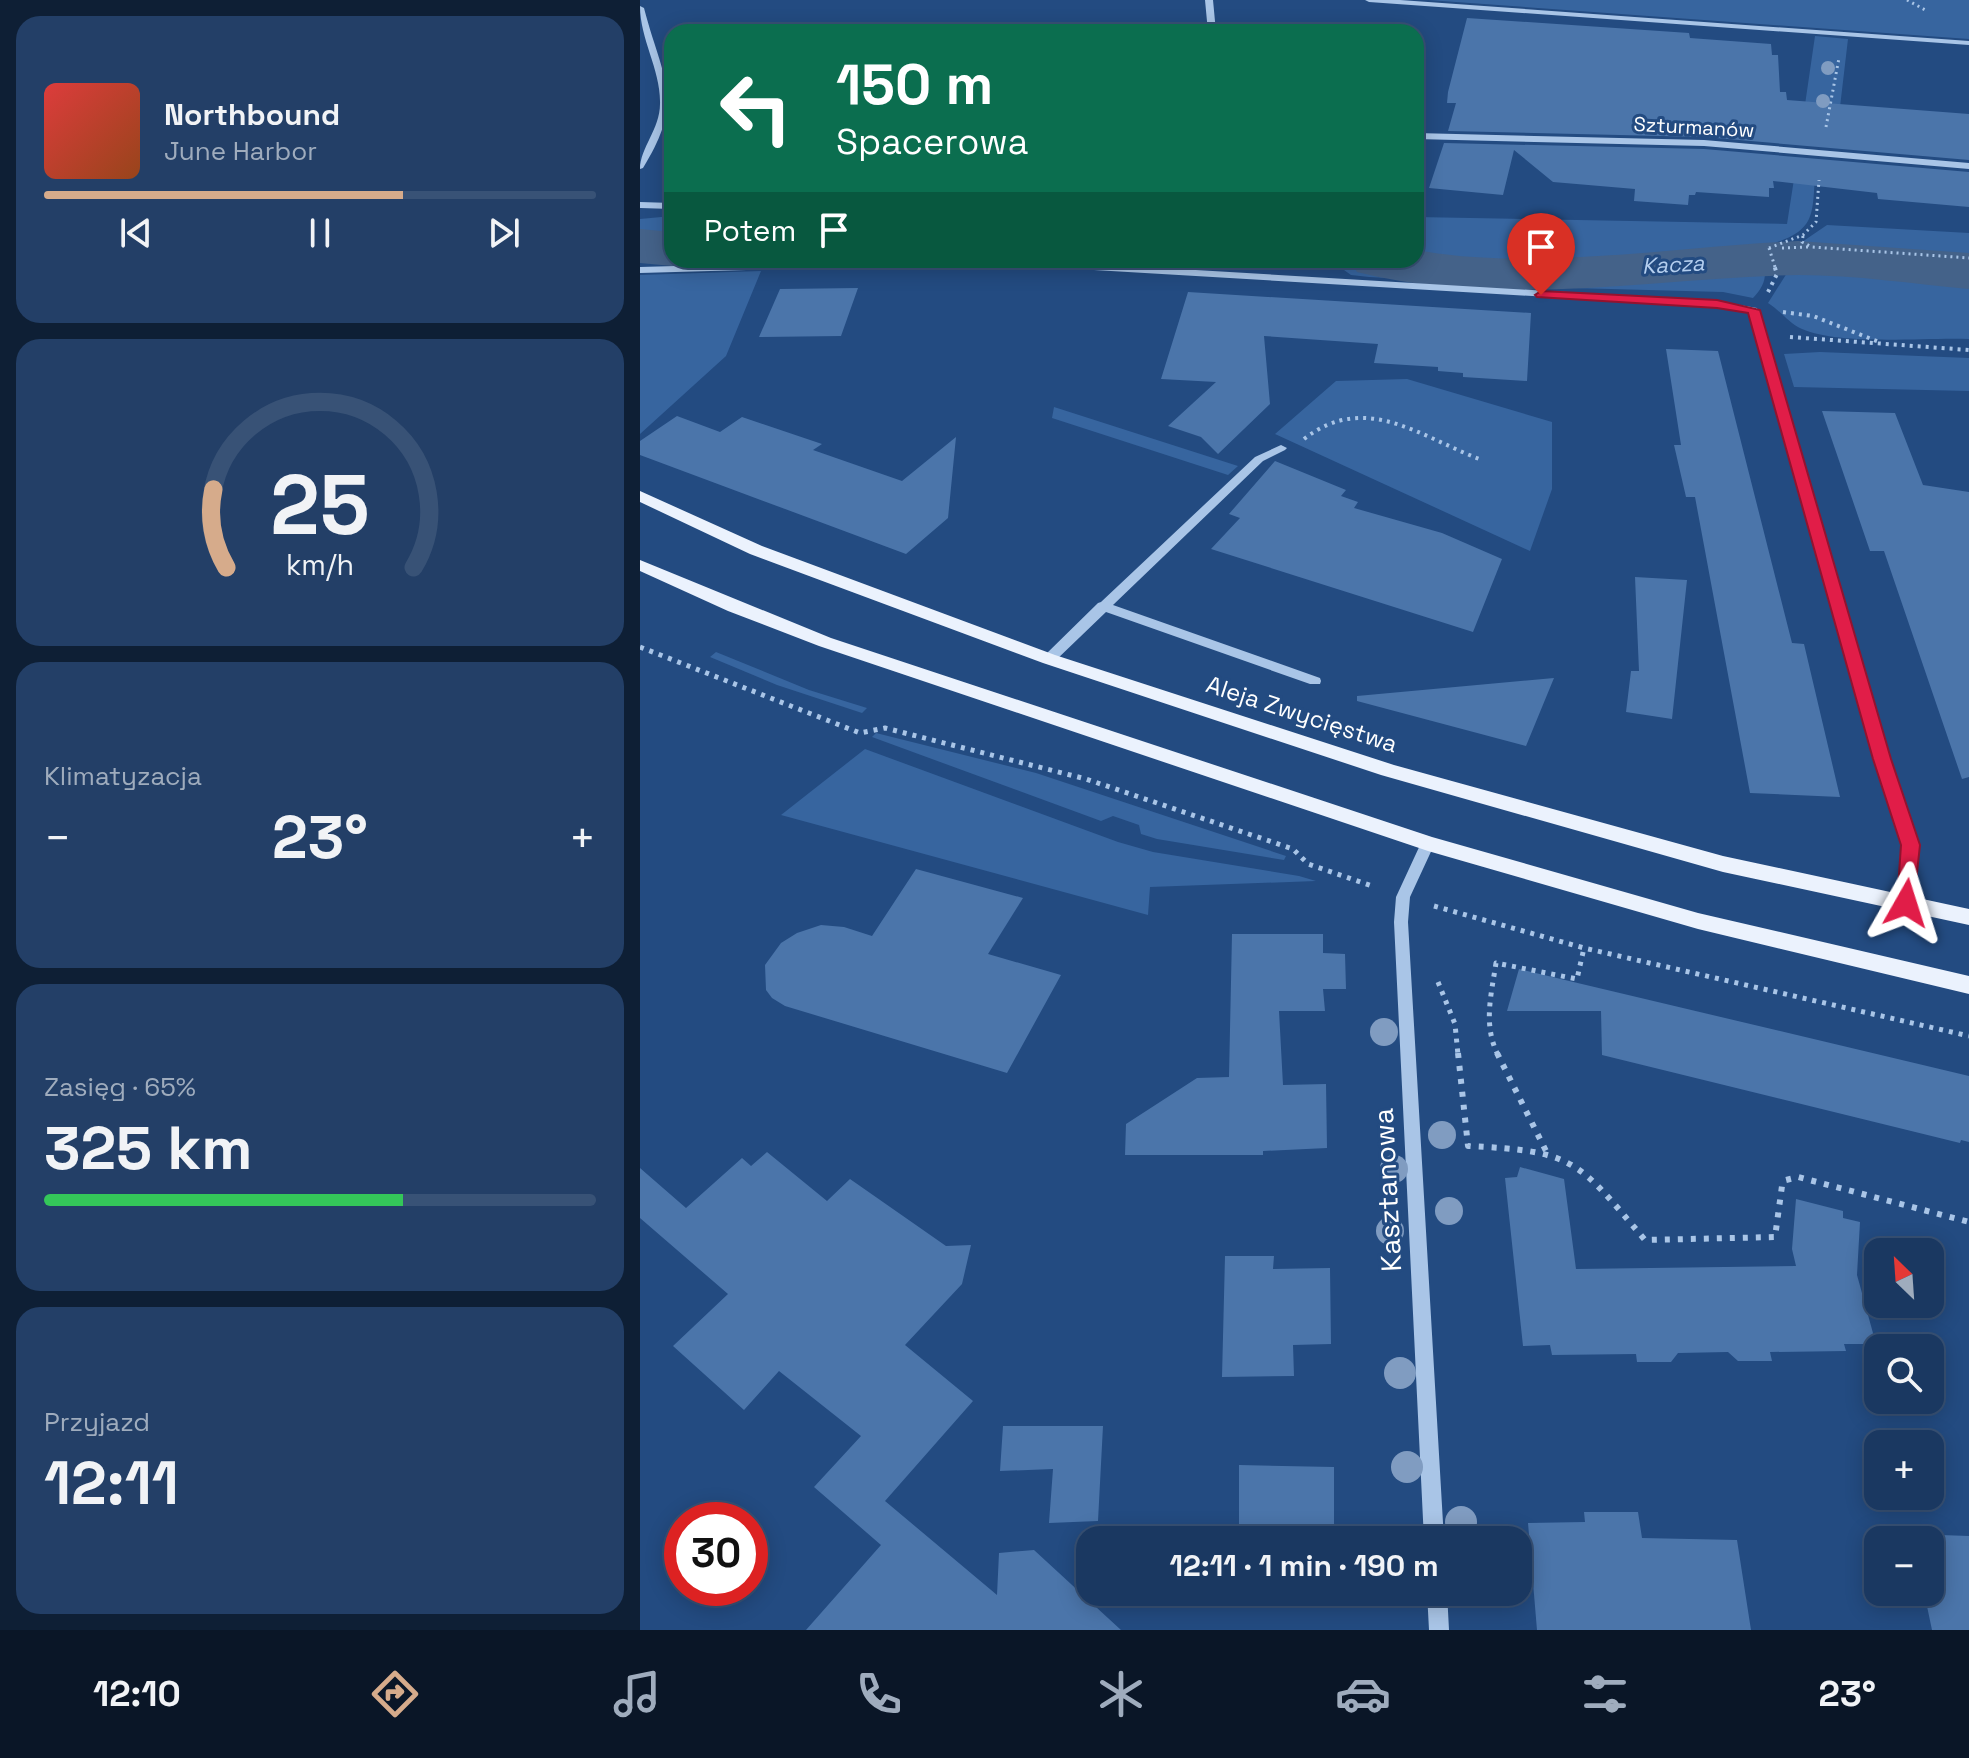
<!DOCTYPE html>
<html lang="pl">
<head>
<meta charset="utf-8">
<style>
	body { margin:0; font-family:"Space Grotesk",sans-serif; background:#233f67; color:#f1f3f6; height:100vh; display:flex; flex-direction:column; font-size:30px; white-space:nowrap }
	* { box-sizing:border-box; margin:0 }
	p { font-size:26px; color:#9facbd }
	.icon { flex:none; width:44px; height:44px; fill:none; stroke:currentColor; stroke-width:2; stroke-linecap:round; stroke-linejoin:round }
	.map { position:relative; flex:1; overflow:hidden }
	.drawer { display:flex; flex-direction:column; gap:16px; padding:16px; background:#0e1f35; width:640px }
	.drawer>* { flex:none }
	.hud { position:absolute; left:24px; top:24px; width:760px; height:244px; border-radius:24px; box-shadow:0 4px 20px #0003,0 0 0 2px #385276; background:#0b6e4f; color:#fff; overflow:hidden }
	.needle { width:52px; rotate:335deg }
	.tools { position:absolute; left:1224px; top:1238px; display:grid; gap:16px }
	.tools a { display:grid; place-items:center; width:80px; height:80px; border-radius:16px; background:#1a3861; box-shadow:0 4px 20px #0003,0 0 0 2px #385276; font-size:40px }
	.speed { position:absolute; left:24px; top:1502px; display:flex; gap:16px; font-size:40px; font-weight:700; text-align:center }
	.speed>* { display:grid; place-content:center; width:104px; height:104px; border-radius:50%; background:#1a3861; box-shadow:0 4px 20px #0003,0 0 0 2px #385276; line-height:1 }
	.speed .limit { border:12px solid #d22; background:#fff; color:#111 }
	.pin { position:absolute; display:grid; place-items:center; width:68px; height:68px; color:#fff; margin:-82px -34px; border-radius:50% 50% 50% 0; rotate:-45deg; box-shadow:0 0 8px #0007 }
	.pin .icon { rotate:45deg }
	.me { position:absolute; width:88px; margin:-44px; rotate:6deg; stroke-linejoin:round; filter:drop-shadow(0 0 6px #0008) }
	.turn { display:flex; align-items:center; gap:28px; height:168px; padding:0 40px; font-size:36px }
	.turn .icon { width:104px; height:104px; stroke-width:2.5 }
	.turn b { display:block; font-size:56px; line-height:68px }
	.then { display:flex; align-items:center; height:76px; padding:0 40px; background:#0003; gap:16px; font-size:30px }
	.big { font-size:60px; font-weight:700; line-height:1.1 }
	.drawer .card { flex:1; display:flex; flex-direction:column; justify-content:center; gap:12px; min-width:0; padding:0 28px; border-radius:24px; background:#233f67 }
	.drawer .dial { align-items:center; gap:0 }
	.dial svg { height:208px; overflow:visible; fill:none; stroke:#385276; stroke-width:7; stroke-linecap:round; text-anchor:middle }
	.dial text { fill:#f1f3f6; stroke:none }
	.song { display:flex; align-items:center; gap:24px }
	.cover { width:96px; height:96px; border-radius:12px; background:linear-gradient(135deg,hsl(0 70% 55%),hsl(20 70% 35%)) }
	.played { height:8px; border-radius:4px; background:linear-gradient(90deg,#d6ab8b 65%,#385276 65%) }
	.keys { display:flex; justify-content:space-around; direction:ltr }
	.heat { display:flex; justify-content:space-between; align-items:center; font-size:44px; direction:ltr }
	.charge { height:12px; border-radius:6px; background:linear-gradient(90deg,#34c759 65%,#385276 0) }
	.trip { position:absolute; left:436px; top:1526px; width:456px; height:80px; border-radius:24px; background:#1a3861; box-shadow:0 4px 20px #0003,0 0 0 2px #385276; font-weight:700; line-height:80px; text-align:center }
	.dock { display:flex; height:128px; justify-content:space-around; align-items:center; background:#0a1627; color:#9facbd }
	.dock .icon { width:56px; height:56px }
	.dock .current { color:#d6ab8b }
	.dock b { font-size:36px; color:#f1f3f6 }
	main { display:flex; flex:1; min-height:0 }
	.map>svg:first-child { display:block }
	.green { fill:#37659f }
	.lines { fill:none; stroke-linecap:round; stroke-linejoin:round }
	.river { fill:#446289; fill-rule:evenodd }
	.building { fill:#4b75aa }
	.path-far3 { stroke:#a9c5e7; stroke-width:3; stroke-dasharray:2 4; stroke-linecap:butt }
	.path-far2 { stroke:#a9c5e7; stroke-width:4; stroke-dasharray:3 5; stroke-linecap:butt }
	.path-far1 { stroke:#a9c5e7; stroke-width:5; stroke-dasharray:4 6; stroke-linecap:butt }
	.path { stroke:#a9c5e7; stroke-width:6; stroke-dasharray:5 8; stroke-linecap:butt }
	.minor { fill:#a9c5e7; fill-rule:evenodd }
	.major { fill:#ebf2fd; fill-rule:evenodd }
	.tree { fill:#809cc1 }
	.route { fill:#e11d48; stroke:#92132f; stroke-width:2 }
	.labels { text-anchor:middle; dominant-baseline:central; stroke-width:6; stroke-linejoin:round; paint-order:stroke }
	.far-street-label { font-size:20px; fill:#fff; stroke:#234b81 }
	.far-water-label { font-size:22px; font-style:italic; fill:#b5cfef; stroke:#234b81 }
	.street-label { font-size:24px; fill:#fff; stroke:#234b81 }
	.near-street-label { font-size:28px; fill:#fff; stroke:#234b81 }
</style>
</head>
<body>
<main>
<section class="drawer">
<div class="card">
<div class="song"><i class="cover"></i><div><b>Northbound</b><p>June Harbor</p></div></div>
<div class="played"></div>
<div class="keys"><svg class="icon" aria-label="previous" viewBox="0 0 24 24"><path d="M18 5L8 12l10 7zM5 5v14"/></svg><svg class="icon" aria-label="pause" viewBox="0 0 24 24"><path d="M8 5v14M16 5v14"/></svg><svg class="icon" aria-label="next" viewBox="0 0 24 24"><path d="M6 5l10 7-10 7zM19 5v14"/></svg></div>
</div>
<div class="card dial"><svg viewBox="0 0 100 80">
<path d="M14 69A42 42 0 1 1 86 69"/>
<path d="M14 69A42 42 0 0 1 9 39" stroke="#d6ab8b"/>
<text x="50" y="56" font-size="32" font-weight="700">25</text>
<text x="50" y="72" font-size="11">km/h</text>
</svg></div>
<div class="card"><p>Klimatyzacja</p>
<div class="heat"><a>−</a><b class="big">23°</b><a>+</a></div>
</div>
<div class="card"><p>Zasięg · 65%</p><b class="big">325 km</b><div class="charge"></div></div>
<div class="card"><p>Przyjazd</p><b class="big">12:11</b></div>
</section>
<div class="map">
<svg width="1329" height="1630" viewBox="0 0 1329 1630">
	<rect width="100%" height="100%" fill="#234b81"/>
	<!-- green -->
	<path class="green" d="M788,0h541v39z
		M1175,36l33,3 -12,102 -36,-2z
		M1157,160l19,2c-5,54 5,69 -55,85l2,10 -261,12 -73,-5 -17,-4h4v-43l371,7z
		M32,216l2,44 -34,1v-42z
		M1187,225l142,8v33l-188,-14 -1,-2 22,-8z
		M690,260c47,0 93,14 140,17 97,5 196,-10 294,-12 3,14 -1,22 -11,33l-30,-6 -150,-4 -204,-11 -18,-2z
		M1141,265l188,10v64c-44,-2 -128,7 -167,-10 -14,-6 -21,-18 -34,-26l19,-30z
		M121,271l-35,85 -86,78v-159z
		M1180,352l149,6v33l-175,-4 -10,-33z
		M767,379l145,43v67l-22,62 -255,-117 61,-53z
		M414,407l184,59 -10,9 -176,-57z
		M76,652l93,38 58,18 -5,5 -85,-28 -67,-28z
		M236,733l160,40 250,83 -2,4 -127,-21 -16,-5 -2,-9 -26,-9 -12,5 -229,-84z
		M225,749l253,93 35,10 146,24 17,5 -166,6 -2,28 -367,-100z"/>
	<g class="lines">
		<!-- river -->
		<path class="river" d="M0,229l32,3v28h21l-21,6 -32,-3z
			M1158,241l171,12v36c-56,-5 -113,-14 -170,-14 -149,3 -294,34 -442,-3l-8,-12h67v-10c119,22 261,-4 382,-9z"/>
	</g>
	<!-- building -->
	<path class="building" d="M827,18l222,15 1,5 81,6 1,11h6l2,37h6l1,8 182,14v46l-265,-23 -256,-6 8,-28h-9l1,-11z
		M804,143l260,6 265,23v35l-91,-8 -1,-6 -104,-12 1,7h-5v9l-73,-5 -1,3h-6l-1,10 -54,-4 1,-12 -82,-7 -39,-32 -11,45 -74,-7z
		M218,288l-17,48 -82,1 21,-48z
		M548,292l343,21 -4,68 -64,-4v-4l-25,-2v-4l-64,-4 4,-19 -114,-8 6,68 -52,50 -17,-17 -33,-11 48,-44 -55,-3z
		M1026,349l52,2 74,292 12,1 36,153 -90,-4 -55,-296h-9l-12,-52h7z
		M1182,411l73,2 28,72 46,7v285l-7,2 -78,-228h-14z
		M37,416l43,16 22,-15 80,27 -9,6 89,31 54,-44 -8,81 -42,36 -266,-99v-14z
		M635,461l71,29 -5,6 17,6 -4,6 88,25 60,26 -29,73 -262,-83 29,-31 -11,-4z
		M995,577l52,3 -15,139 -46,-7 5,-41h8z
		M914,678l-28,68 -169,-45v-5z
		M276,869l107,29 -35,56 73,21 -54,98 -222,-67 -13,-8 -6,-8 -1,-25 16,-22 16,-10 24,-8 23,2 28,9z
		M592,934h91v19l22,1 1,35h-23l2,22h-46l4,74 43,-1 1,64 -64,3v4h-138l1,-31 71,-46 32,-1z
		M879,969l450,107v66l-8,-2 -1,3 -358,-88 -1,-44h-94z
		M127,1152l60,49 23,-22 96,67 25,-1 -9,39 -57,61 68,56 -88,100 112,94 2,-42 35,-3 87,80h-315l75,-85 -67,-58 47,-51 -82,-65 -35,39 -71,-64 55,-52 -88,-76v-50l46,40 56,-50 9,8z
		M880,1167l44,12 12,90 220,-3 -4,-17 4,-50 47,12v7l17,4 -3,53 19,69h-32l2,7 -76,1 2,9h-34l-10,-9 -50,1 -7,9h-34l-1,-8 -84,1 -2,-10 -27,1 -18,-168 12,-1z
		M585,1256h49l-1,13 57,-1 1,76 -38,1 1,31 -72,1z
		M363,1426h100l-5,95 -49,2 4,-54 -53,2z
		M599,1465l95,2v73h-95z
		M944,1512h54l4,26 95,2 14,90h-214l-9,-107 57,-1z
		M1272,1534l57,2v94h-37l-8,-38h6v-52h-17z"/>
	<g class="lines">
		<!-- path-far3 -->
		<path class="path-far3" d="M1267,0l20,11
			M1186,127l13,-69
			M1163,236l-1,6 10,5 157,11
			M1129,248l34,-13 13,-13 3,-42
			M1129,248l6,19
			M1142,248l26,-1"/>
		<!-- path-far2 -->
		<path class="path-far2" d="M1128,292l9,-18 -3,-9
			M1143,312l30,4 66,26
			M1150,337l179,13
			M664,439c62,-48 116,-2 178,21"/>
		<!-- path-far1 -->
		<path class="path-far1" d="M0,647l220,86 25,-5 201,51 207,70 15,15 67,23
			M794,906l150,42 385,88
			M798,982l17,42 3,31
			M858,1055c-15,-30 -7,-59 -2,-92l81,16 7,-31"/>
		<!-- path -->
		<path class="path" d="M818,1053l10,93c107,5 109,14 177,94l130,-3 7,-51 4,-6 12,-3 171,45
			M857,1053l51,102"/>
		<!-- minor -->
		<path class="minor" d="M565,0h8l3,32h-8z
			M725,0h35l569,41v4l-600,-43z
			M0,6l4,2c18,70 42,91 -1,160l-3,1c0,-21 20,-40 20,-65 1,-34 -20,-64 -20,-98z
			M776,133l288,7 265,23v6l-265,-23 -288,-7z
			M0,202l32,1v6l-32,-1z
			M256,260l164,2 657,39 40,7 132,451 29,86 -7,62h-10l-2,-4 5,-58 -29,-86 -125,-447 -33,-5 -657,-39 -164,-2 -256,7v-6z
			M641,445l6,3 -2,2 -22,11 -150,144 207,73 1,3 -1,3h-10l-204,-72 -52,50h-10l-1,-3 1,-3 54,-53 3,-1 154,-145z
			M788,838l5,1 2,4 -25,54 -2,25 36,618h-20l-30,-618 2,-25 25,-54 2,-4z
			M787,1592h20l2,38h-20z"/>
		<!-- major -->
		<path class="major" d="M0,491l122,55 293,109 339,110 329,91 246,53v16l-246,-53 -342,-97 -338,-112 -293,-109 -110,-52z
			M0,560l191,78 601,199 266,76 271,63v18l-271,-65 -270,-78 -609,-205 -91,-35 -88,-40z"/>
	</g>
	<!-- trees -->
	<g class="tree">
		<circle cx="1188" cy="68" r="7"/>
		<circle cx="1183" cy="101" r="7"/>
		<circle cx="744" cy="1032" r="14"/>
		<circle cx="802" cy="1135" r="14"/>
		<circle cx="754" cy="1169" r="14"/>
		<circle cx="809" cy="1211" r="14"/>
		<circle cx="750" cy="1231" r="14"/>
		<circle cx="760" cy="1373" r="16"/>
		<circle cx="767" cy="1467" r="16"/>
		<circle cx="821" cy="1522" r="16"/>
	</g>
	<!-- route -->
	<path class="route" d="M901,291l176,9 43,10 131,449 29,86 -7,64h-14l-2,-6 4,-58 -28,-86 -125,-446 -31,-5 -180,-11 -2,-2z"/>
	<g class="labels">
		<!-- far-street labels -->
		<g class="far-street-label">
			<text transform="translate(1054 127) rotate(3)">Szturmanów</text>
		</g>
		<!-- far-water labels -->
		<g class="far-water-label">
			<text transform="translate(1033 264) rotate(-3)">Kacza</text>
		</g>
		<!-- street labels -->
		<g class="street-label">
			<text transform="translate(662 714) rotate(18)">Aleja Zwycięstwa</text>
		</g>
		<!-- near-street labels -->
		<g class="near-street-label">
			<text transform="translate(747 1190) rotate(-93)">Kasztanowa</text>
		</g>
	</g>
</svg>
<div class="tools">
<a><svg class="needle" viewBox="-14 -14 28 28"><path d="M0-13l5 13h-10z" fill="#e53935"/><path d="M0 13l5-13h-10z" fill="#9facbd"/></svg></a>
<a><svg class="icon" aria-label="search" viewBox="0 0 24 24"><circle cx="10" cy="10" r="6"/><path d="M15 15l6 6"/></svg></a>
<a>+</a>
<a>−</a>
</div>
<div class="speed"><div class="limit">30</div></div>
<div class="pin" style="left:901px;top:295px;background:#d93025"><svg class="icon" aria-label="arrive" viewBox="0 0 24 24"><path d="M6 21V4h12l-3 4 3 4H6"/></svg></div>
<svg class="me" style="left:1266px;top:903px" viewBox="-20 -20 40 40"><path d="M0-17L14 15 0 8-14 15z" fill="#e11d48" stroke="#fff" stroke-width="4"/></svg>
<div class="trip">12:11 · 1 min · 190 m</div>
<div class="hud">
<div class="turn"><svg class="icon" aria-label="left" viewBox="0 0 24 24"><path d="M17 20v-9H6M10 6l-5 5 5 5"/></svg><div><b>150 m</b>Spacerowa</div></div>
<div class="then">Potem<svg class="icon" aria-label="arrive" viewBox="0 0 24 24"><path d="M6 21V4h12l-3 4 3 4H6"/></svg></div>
</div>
</div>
</main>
<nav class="dock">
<b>12:10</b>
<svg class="icon current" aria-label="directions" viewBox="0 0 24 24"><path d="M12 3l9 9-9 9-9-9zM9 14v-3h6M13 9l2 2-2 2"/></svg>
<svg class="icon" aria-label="music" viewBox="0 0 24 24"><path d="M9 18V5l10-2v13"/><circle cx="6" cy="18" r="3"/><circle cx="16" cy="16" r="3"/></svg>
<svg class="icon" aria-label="phone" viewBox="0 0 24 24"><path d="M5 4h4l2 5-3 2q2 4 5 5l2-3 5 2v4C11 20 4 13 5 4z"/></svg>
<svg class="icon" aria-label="climate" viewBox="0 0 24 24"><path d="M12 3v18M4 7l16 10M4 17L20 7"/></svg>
<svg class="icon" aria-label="car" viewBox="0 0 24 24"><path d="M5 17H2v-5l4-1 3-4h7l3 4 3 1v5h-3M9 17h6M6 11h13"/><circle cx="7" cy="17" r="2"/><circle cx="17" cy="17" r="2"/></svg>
<svg class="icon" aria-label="filters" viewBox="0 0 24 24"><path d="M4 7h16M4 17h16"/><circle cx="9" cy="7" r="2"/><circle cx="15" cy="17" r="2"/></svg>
<b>23°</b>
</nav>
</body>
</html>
